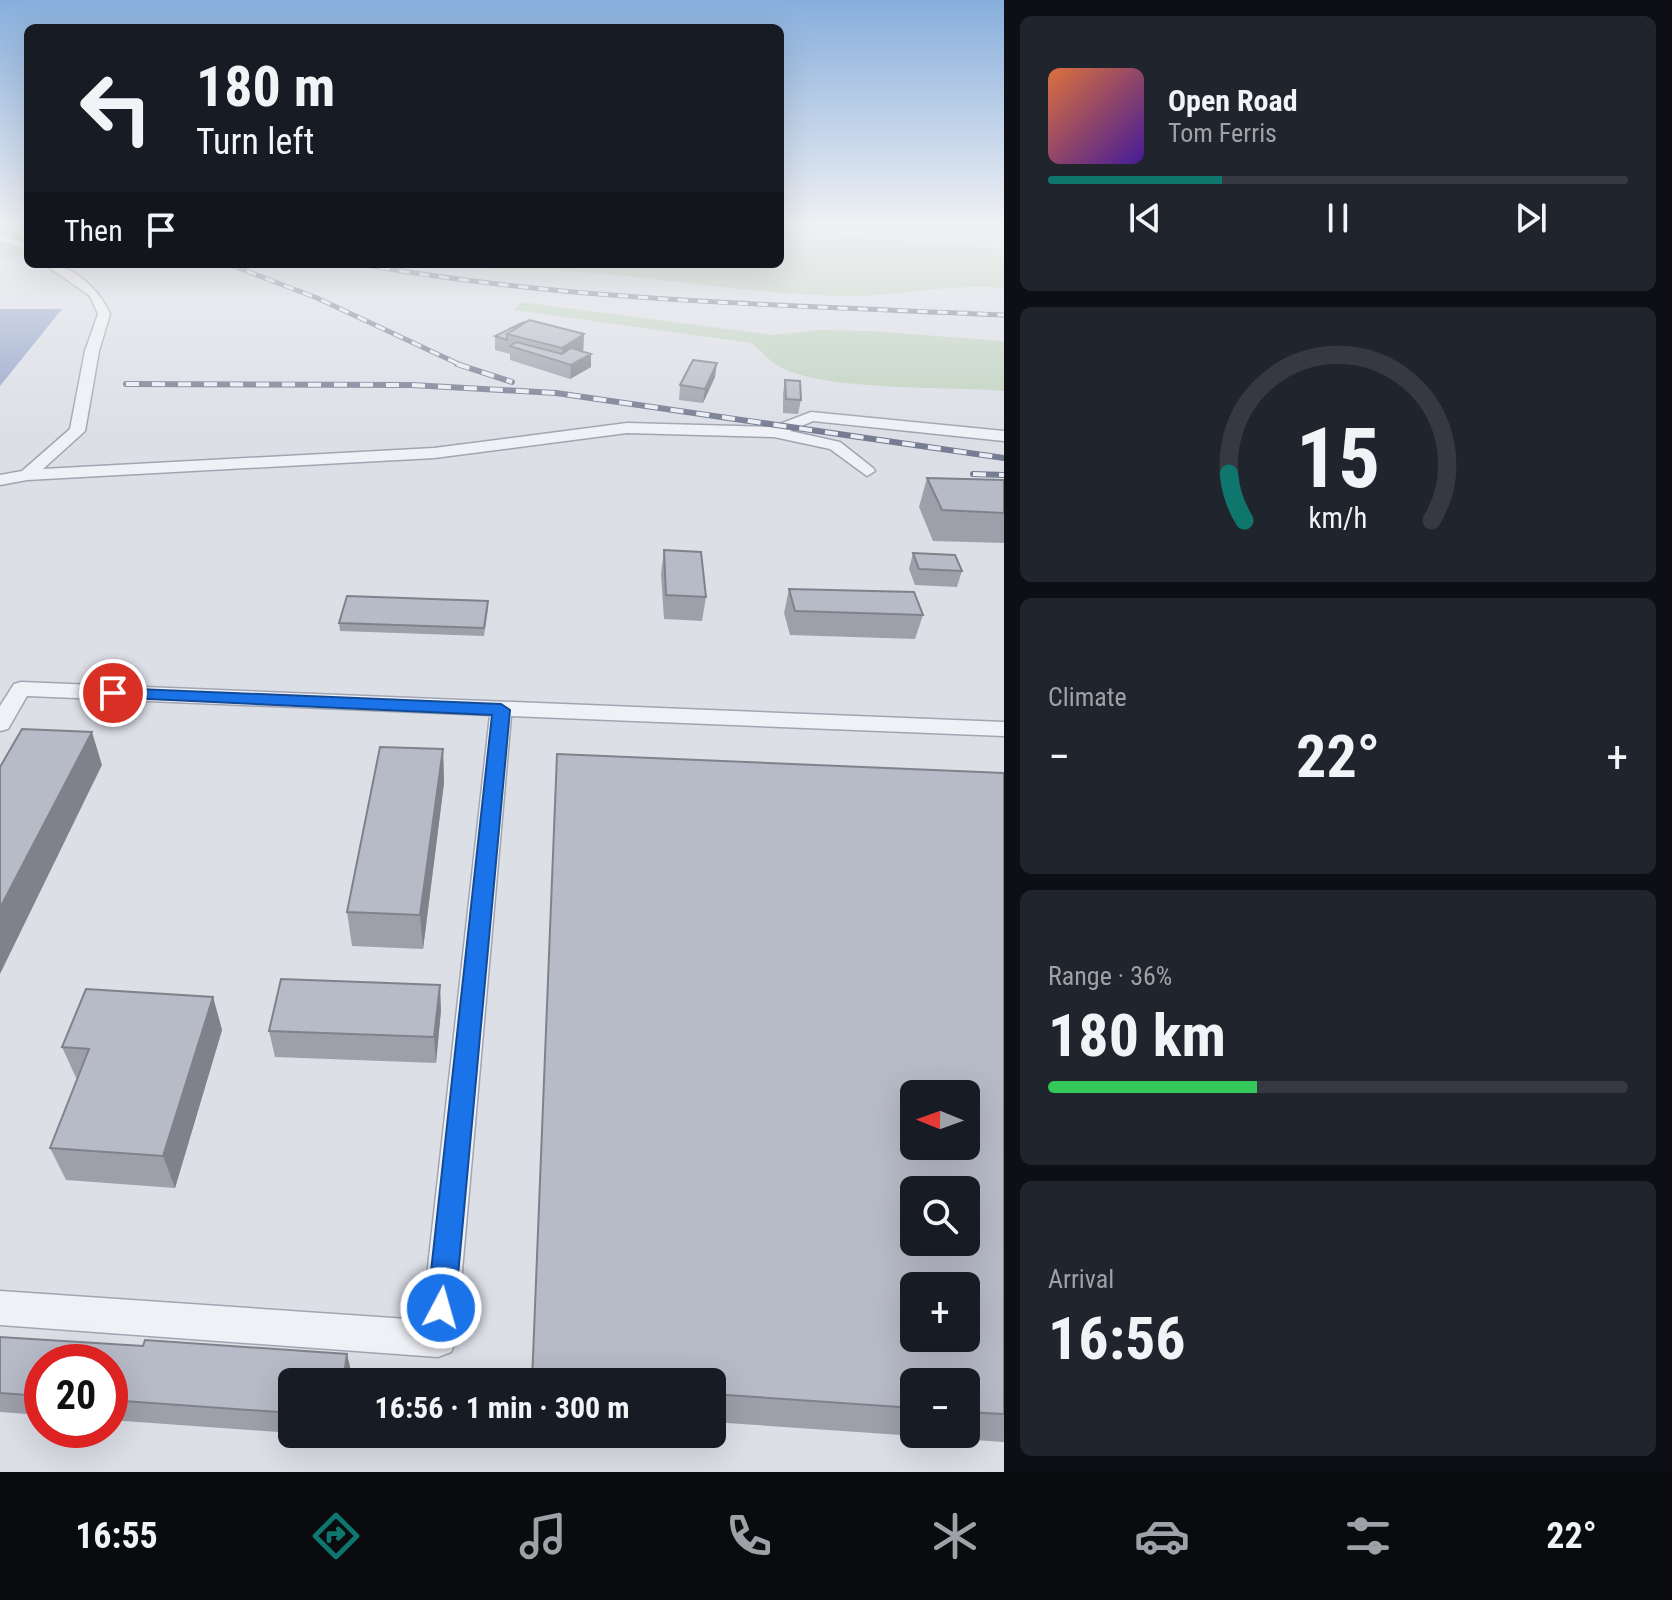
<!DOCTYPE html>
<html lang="en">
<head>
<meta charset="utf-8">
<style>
	body { margin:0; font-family:"Roboto Condensed",sans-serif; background:#20242c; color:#f1f3f6; height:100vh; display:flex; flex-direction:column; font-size:30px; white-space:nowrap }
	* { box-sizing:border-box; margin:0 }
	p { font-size:26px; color:#9ea1a6 }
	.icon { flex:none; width:44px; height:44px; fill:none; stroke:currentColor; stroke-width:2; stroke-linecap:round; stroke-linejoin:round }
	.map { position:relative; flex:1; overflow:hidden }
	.details { display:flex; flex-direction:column; gap:16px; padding:16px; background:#0d0f14; width:668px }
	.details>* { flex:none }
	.banner { position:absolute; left:24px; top:24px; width:760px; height:244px; border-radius:12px; box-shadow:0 8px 32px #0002; background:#171b24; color:#f1f3f6; overflow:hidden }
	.needle { width:52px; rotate:271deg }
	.tools { position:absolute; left:900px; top:1080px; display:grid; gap:16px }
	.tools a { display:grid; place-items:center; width:80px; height:80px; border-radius:12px; background:#171b24; box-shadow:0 8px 32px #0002; font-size:40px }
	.speed { position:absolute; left:24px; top:1344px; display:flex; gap:16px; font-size:40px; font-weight:700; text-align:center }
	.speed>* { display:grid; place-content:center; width:104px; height:104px; border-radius:50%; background:#171b24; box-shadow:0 8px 32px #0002; line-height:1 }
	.speed .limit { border:12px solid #d22; background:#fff; color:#111 }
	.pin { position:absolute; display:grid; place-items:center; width:68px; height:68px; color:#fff; margin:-34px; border:4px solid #fff; border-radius:50%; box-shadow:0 2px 8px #0007 }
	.me { position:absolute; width:88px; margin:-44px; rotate:6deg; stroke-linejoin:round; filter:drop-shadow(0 0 6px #0008) }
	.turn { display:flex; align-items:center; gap:28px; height:168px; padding:0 40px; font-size:36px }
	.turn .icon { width:104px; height:104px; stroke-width:2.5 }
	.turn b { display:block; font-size:56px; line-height:68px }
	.then { display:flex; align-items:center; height:76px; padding:0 40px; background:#0003; gap:16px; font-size:30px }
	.big { font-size:60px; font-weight:700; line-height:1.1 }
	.details .tile { flex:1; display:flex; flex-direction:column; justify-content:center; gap:12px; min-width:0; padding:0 28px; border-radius:12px; background:#20242c }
	.details .dial { align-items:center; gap:0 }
	.dial svg { height:208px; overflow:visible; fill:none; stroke:#363941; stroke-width:7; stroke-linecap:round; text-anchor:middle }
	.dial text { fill:#f1f3f6; stroke:none }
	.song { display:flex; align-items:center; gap:24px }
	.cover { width:96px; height:96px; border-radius:12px; background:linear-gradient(135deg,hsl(20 70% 55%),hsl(260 70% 35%)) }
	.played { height:8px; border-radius:4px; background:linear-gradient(90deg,#0f766e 30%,#363941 30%) }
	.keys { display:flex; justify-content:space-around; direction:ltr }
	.heat { display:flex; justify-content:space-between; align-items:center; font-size:44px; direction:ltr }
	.charge { height:12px; border-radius:6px; background:linear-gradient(90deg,#34c759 36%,#363941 0) }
	.trip { position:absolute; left:278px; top:1368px; width:448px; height:80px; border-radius:12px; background:#171b24; box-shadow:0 8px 32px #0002; font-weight:700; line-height:80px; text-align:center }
	.tab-bar { display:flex; height:128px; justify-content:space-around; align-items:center; background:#090b0e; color:#9ea1a6 }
	.tab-bar .icon { width:56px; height:56px }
	.tab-bar .on { color:#0f766e }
	.tab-bar b { font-size:36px; color:#f1f3f6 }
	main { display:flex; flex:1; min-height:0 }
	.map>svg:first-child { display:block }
	.green { fill:#bfd2be }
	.water { fill:#96a6c9 }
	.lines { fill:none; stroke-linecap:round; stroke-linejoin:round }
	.minor-casing { stroke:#a2a5b1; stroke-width:3 }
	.minor { fill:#f0f1f6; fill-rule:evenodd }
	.rail-far1-casing { stroke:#767c92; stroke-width:5 }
	.rail-casing { stroke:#767c92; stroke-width:6 }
	.rail-far1 { stroke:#eceef5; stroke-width:3; stroke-dasharray:10; stroke-linecap:butt }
	.rail { stroke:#eceef5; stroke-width:4; stroke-dasharray:13; stroke-linecap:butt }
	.wall { fill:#9da0ab; fill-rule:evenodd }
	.shaded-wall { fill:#80828b }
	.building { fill:#b7bac7; stroke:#80828b; stroke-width:2; fill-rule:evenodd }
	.route { fill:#1a73e8; stroke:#114b97; stroke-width:2 }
</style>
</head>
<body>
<main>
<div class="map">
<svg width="1004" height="1472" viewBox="0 0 1004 1472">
	<rect width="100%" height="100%" fill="#dddfe7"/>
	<!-- green -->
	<path class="green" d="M0,227h28v28l-28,4z
		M780,230l224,19v39c-56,-5 -99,8 -152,8 -97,-1 -191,-19 -286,-25 -39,-3 -64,3 -103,-7h317z
		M521,302l253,33 44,-5 53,1 133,10v50c-53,-5 -188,1 -229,-27 -8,-6 -15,-15 -24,-21l-237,-33z"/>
	<!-- water -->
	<path class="water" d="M0,309h62l-62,77z"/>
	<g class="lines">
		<defs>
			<path id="minor" d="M0,234l28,10v7l-28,-10z
				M44,264c29,0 55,25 66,50l-11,37 -14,80 -42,38 391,-21 193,-25 145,4 39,-15 193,19v10l-191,-20 -23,10 50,11 33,26 2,3 -8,5 -37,-27 -56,-12 -147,-4 -193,25 -407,22 -27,5v-10l22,-4 48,-42 15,-78 13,-37 -8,-18z
				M21,682l983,40v14l-493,-20 -55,623 -5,13 -13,5 -438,-32v-34l422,29 68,-605 -463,-19 -19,33 -8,2v-25l14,-22z"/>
		</defs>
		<!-- minor casing -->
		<use href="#minor" class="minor-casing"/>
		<!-- minor -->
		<use href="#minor" class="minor"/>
		<defs>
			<path id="rail-far1" d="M972,227l32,2
				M228,264l89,34 146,68
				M360,264c213,38 428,41 644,51"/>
			<path id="rail" d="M457,364l55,18
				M126,384l286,1 144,8 448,65
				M973,474l31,1"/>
		</defs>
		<!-- rail-far1 casing -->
		<use href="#rail-far1" class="rail-far1-casing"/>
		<!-- rail casing -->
		<use href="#rail" class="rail-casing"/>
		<!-- rail-far1 -->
		<use href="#rail-far1" class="rail-far1"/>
		<!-- rail -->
		<use href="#rail" class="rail"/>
	</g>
	<!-- wall -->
	<path class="wall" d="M524,322l60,12 -1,17 8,3v13l-21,12 -60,-19v-6l-15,-4v-14z
		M715,377l-12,26 -24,-3 1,-15z
		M785,380l16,20 -3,14 -15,-1v-19z
		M927,478l77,2v63l-71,-2 -14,-34z
		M664,550l42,47 -4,24 -38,-2 -3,-45z
		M913,553l49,18 -5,16 -42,-2 -6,-16z
		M789,589l134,26 -8,24 -125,-4 -6,-22z
		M488,609l-4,27 -144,-5 -1,-8z
		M443,749l1,34 -21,166 -71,-3 -5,-34z
		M1004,773v669l-292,-20v-40zM914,1382h52v52h-52z
		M213,997l9,33 -47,158 -109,-8 -16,-32 27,-68 -15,-33z
		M441,1010l-5,53 -161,-6 -6,-26z
		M0,1337l352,38 -60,7v51l-182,-13v-58h-68v53l-42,-3z
		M307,1434h36v3z"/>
	<!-- shaded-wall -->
	<path class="shaded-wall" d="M584,334l-1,20 -21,9v-15z
		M591,354v13l-21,12 1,-14z
		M717,363l-2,14 -12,26 2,-14z
		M92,732l10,33 -102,209v-66z
		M443,749l1,34 -21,166 -3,-34z
		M440,985l1,25 -5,53 -2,-26z
		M213,997l9,33 -47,158 -12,-32z
		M347,1354l5,21 -1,7h-8z"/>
	<!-- building -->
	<path class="building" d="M529,320l55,14 -22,14 -55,-14z
		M524,322h2l-19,12v6l-12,-4z
		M516,342l46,12 9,-6 20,6 -20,11 -61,-19z
		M693,360l24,3 -12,26 -25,-4z
		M785,380l15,1 1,19 -15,-1z
		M927,478l77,2v33l-62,-3z
		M664,550l37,2 5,45 -40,-2z
		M913,553l42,2 7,16 -43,-2z
		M789,589l125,3 9,23 -128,-4z
		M347,596l141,5 -4,27 -145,-5z
		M22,729l70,3 -92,176v-141z
		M380,747l63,2 -23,166 -73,-3z
		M557,754l447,19v641l-38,-2v-30h-52v26l-202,-14v-12h-180zM914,1094h52v52h-52zM914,1190h52v52h-52zM914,1286h52v52h-52z
		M281,979l159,6 -6,52 -165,-6z
		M86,989l127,8 -50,159 -113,-8 39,-99 -27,-2z
		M0,1337l143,9 2,-6 202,14 -4,28h-51v31l-182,-13v-38h-68v34l-42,-3z"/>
	<!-- sky -->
	<linearGradient id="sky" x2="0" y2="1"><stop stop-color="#87aedc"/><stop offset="0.52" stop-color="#f0f1f4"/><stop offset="1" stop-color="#f0f1f4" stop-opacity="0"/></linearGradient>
	<rect width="1004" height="433" fill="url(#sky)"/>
	<!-- route -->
	<path class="route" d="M113,688l388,16 9,6 -55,598 -4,10 -10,4 -10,-4 -4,-10 65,-593 -386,-18 -2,-4z"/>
</svg>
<div class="tools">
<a><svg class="needle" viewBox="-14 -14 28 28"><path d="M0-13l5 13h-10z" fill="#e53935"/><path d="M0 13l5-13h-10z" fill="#9ea1a6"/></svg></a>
<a><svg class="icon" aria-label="search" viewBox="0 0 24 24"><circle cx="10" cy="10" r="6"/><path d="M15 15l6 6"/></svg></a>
<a>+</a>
<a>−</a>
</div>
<div class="speed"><div class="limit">20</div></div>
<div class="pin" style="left:113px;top:693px;background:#d93025"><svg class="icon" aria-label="arrive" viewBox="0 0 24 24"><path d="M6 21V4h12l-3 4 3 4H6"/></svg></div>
<svg class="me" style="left:441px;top:1308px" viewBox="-20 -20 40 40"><circle r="17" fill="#1a73e8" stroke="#fff" stroke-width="3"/><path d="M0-11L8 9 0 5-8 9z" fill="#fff"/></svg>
<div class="trip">16:56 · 1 min · 300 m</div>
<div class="banner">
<div class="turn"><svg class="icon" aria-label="left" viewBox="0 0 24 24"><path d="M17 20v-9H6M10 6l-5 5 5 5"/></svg><div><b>180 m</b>Turn left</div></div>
<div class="then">Then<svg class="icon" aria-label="arrive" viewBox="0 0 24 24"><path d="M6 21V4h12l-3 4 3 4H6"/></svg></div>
</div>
</div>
<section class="details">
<div class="tile">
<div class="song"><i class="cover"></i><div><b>Open Road</b><p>Tom Ferris</p></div></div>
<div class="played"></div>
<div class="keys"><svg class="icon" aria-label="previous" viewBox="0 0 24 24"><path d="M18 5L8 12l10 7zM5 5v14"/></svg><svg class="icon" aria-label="pause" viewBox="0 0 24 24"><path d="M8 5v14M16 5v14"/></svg><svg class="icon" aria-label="next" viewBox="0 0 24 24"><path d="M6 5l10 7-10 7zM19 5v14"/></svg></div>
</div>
<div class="tile dial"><svg viewBox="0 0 100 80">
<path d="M14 69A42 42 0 1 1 86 69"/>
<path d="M14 69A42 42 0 0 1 8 51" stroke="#0f766e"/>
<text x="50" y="56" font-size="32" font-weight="700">15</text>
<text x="50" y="72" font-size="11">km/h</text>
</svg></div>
<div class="tile"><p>Climate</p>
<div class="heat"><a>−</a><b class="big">22°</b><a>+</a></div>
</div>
<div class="tile"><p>Range · 36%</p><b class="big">180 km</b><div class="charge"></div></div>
<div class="tile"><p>Arrival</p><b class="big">16:56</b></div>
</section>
</main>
<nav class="tab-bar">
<b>16:55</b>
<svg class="icon on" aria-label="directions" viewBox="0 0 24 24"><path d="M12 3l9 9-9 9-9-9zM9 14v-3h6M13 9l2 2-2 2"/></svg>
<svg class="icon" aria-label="music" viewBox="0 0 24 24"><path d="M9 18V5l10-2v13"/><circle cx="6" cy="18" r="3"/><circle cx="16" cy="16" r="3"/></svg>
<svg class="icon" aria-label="phone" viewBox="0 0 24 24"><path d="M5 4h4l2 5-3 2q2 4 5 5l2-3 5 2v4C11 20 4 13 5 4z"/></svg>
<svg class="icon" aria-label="climate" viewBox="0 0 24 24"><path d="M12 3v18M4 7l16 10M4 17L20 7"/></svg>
<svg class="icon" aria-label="car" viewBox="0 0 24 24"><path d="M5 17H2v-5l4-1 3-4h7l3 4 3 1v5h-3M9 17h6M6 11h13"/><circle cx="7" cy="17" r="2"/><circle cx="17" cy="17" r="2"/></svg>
<svg class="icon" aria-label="filters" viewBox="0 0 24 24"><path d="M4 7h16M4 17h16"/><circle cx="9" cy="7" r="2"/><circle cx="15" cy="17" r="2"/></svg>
<b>22°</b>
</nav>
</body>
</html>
